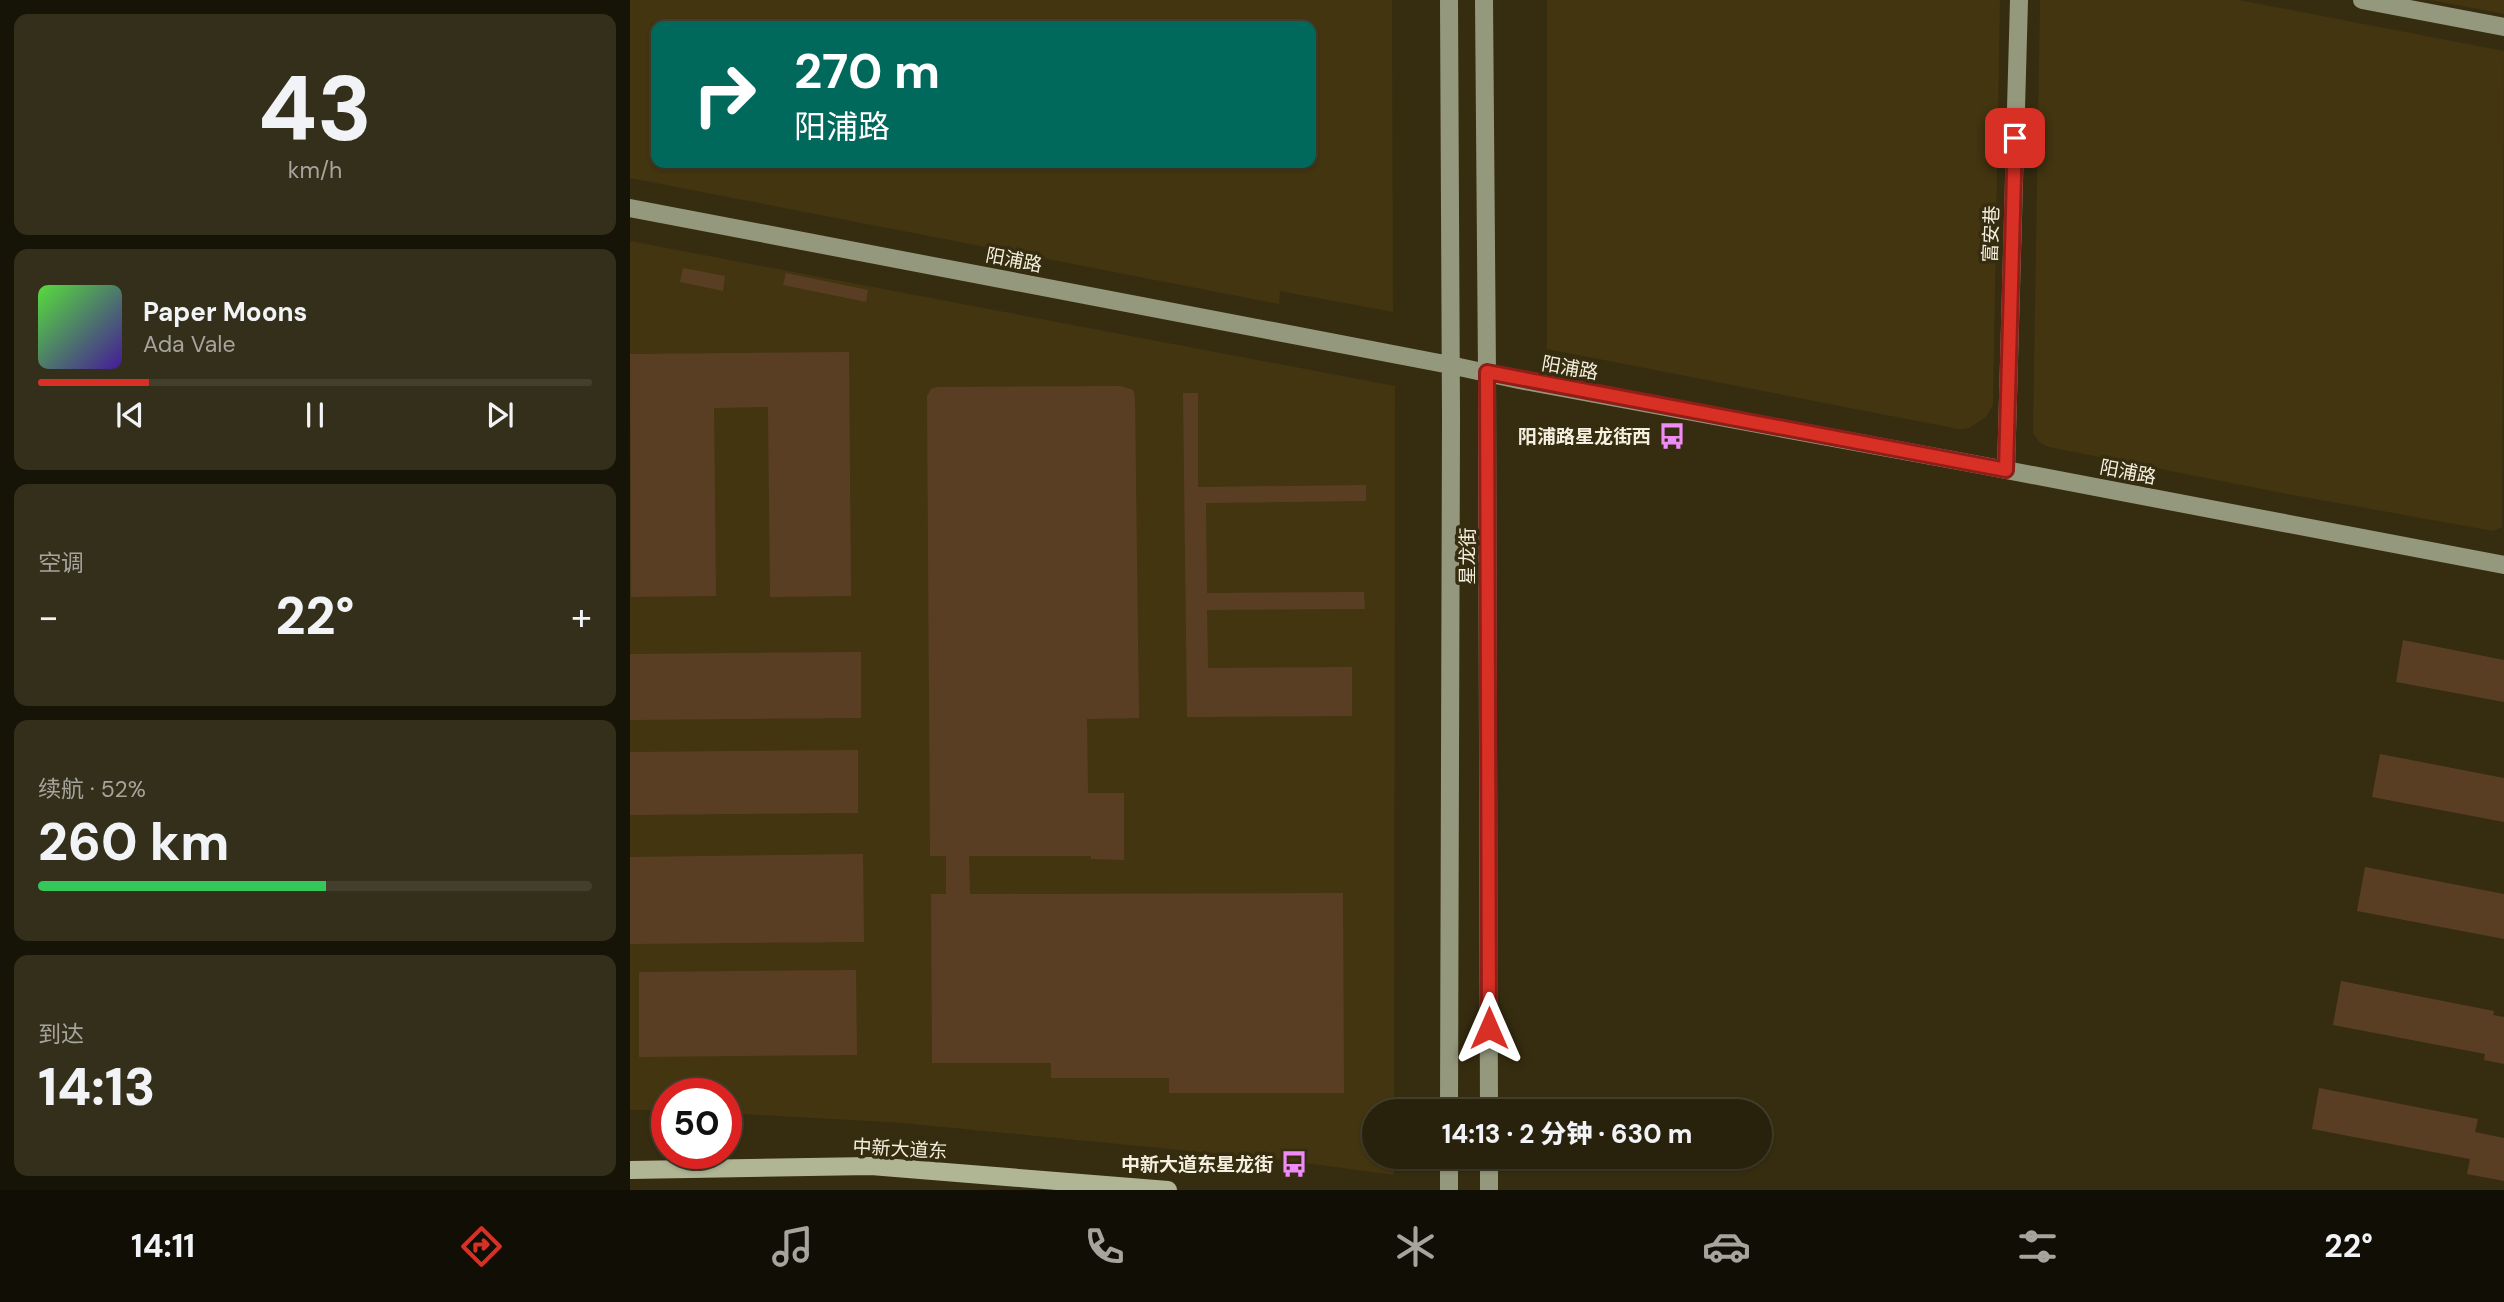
<!DOCTYPE html>
<html lang="zh">
<head>
<meta charset="utf-8">
<style>
	body { margin:0; font-family:"DM Sans","Noto Sans SC",sans-serif; background:#342f1a; color:#f1f3f6; height:100vh; display:flex; flex-direction:column; font-size:26px; white-space:nowrap }
	* { box-sizing:border-box; margin:0 }
	p { font-size:23px; color:#a5a49d }
	.icon { flex:none; width:38px; height:38px; fill:none; stroke:currentColor; stroke-width:2; stroke-linecap:round; stroke-linejoin:round }
	.map { position:relative; flex:1; overflow:hidden }
	.panel { display:flex; flex-direction:column; gap:14px; padding:14px; background:#161307; width:630px }
	.panel>* { flex:none }
	.banner { position:absolute; left:21px; top:21px; width:665px; height:147px; border-radius:14px; box-shadow:0 2px 5px #0004,0 0 0 2px #443f2d; background:#00695c; color:#fff; overflow:hidden }
	.speed { position:absolute; left:21px; top:1078px; display:flex; gap:14px; font-size:35px; font-weight:700; text-align:center }
	.speed>* { display:grid; place-content:center; width:91px; height:91px; border-radius:50%; background:#28220c; box-shadow:0 2px 5px #0004,0 0 0 2px #443f2d; line-height:1 }
	.speed .limit { border:10px solid #d22; background:#fff; color:#111 }
	.pin { position:absolute; display:grid; place-items:center; width:60px; height:60px; color:#fff; margin:-30px; border-radius:14px; box-shadow:0 4px 10px #0006 }
	.me { position:absolute; width:77px; margin:-38px; rotate:0deg; stroke-linejoin:round; filter:drop-shadow(0 0 5px #0008) }
	.turn { display:flex; align-items:center; gap:24px; height:147px; padding:0 28px; font-size:32px }
	.turn .icon { width:91px; height:91px; stroke-width:2.5 }
	.turn b { display:block; font-size:49px; line-height:60px }
	.big { font-size:52px; font-weight:800; line-height:1.1 }
	.panel .tile { flex:1; display:flex; flex-direction:column; justify-content:center; gap:10px; min-width:0; padding:0 24px; border-radius:14px; background:#342f1a }
	.panel .dial { align-items:center; gap:0 }
	.dial b { font-size:91px; line-height:1 }
	.song { display:flex; align-items:center; gap:21px }
	.cover { width:84px; height:84px; border-radius:10px; background:linear-gradient(135deg,hsl(110 70% 55%),hsl(260 70% 35%)) }
	.played { height:7px; border-radius:4px; background:linear-gradient(90deg,#d93025 20%,#443f2d 20%) }
	.keys { display:flex; justify-content:space-around; direction:ltr }
	.heat { display:flex; justify-content:space-between; align-items:center; font-size:38px; direction:ltr }
	.charge { height:10px; border-radius:5px; background:linear-gradient(90deg,#34c759 52%,#443f2d 0) }
	.trip { position:absolute; left:732px; top:1099px; width:410px; height:70px; border-radius:35px; background:#28220c; box-shadow:0 2px 5px #0004,0 0 0 2px #443f2d; font-weight:800; line-height:70px; text-align:center }
	.tab-bar { display:flex; height:112px; justify-content:space-around; align-items:center; background:#100e05; color:#a5a49d }
	.tab-bar .icon { width:49px; height:49px }
	.tab-bar .selected { color:#d93025 }
	.tab-bar b { font-size:32px; color:#f1f3f6 }
	main { display:flex; flex:1; min-height:0 }
	.map>svg:first-child { display:block }
	.built { fill:#423510; fill-rule:evenodd }
	.building { fill:#5a3e23 }
	.lines { fill:none; stroke-linecap:round; stroke-linejoin:round }
	.secondary { stroke:#94997e; stroke-width:18 }
	.primary { stroke:#b0b694; stroke-width:18 }
	.route-casing { stroke:#8d1f18; stroke-width:18 }
	.route { stroke:#d93025; stroke-width:12 }
	.labels { text-anchor:middle; dominant-baseline:central; stroke-width:7; stroke-linejoin:round; paint-order:stroke }
	.street-label { font-size:19px; fill:#f5efdf; stroke:#362d10 }
	.poi-label { font-size:19px; font-weight:bold; fill:#f5efdf; stroke:#362d10; text-anchor:end }
</style>
</head>
<body>
<main>
<section class="panel">
<div class="tile dial"><b>43</b><p>km/h</p></div>
<div class="tile">
<div class="song"><i class="cover"></i><div><b>Paper Moons</b><p>Ada Vale</p></div></div>
<div class="played"></div>
<div class="keys"><svg class="icon" aria-label="previous" viewBox="0 0 24 24"><path d="M18 5L8 12l10 7zM5 5v14"/></svg><svg class="icon" aria-label="pause" viewBox="0 0 24 24"><path d="M8 5v14M16 5v14"/></svg><svg class="icon" aria-label="next" viewBox="0 0 24 24"><path d="M6 5l10 7-10 7zM19 5v14"/></svg></div>
</div>
<div class="tile"><p>空调</p>
<div class="heat"><a>−</a><b class="big">22°</b><a>+</a></div>
</div>
<div class="tile"><p>续航 · 52%</p><b class="big">260 km</b><div class="charge"></div></div>
<div class="tile"><p>到达</p><b class="big">14:13</b></div>
</section>
<div class="map">
<svg width="1874" height="1190" viewBox="0 0 1874 1190">
	<rect width="100%" height="100%" fill="#362d10"/>
	<!-- built -->
	<path class="built" d="M0,0h762l1,312 -113,-21 -1,13 -649,-126zM26,26h655v137h-655z
		M917,0h453l-7,405 -7,12 -17,11 -11,1 -411,-80z
		M1410,0h199l265,51 -2,476 -9,4 -216,-39 -228,-45 -10,-5 -6,-9z
		M1800,0h74v14z
		M0,241l765,145 -1,725h-20v46h20v18l-111,-15 -381,-37 -176,-10v-19h-59v16h-37z"/>
	<!-- building -->
	<path class="building" d="M53,268l42,8 -2,15 -43,-9z
		M156,273l82,17 -2,12 -83,-17z
		M219,352l2,244 -81,1 -2,-190 -54,1 2,188 -85,1 -1,-243z
		M491,386l12,4 2,8 4,320 -52,1 1,74h36v67l-33,-1v-3h-122l1,38 373,-1 1,200h-175v-15h-118v-15h-119l-1,-169h15v-38h-16l-3,-460 4,-7 7,-2z
		M553,393h15v94l168,-2v16l-160,2 1,90 157,-1 1,17 -158,1 1,58 144,-1v49l-165,1z
		M1773,640l101,20v42l-108,-20z
		M231,652v66l-231,2v-66z
		M228,750v63l-228,2v-63z
		M1750,754l124,24v44l-132,-25z
		M233,854l1,88 -234,2v-87z
		M1735,867l139,27v45l-147,-28z
		M226,970l1,85 -218,2v-85z
		M1711,981l153,30 -1,4 11,2v47l-20,-4 1,-6 -152,-29z
		M1689,1088l159,31 -3,13 29,6v43l-37,-7 3,-15 -158,-30z"/>
	<g class="lines">
		<!-- secondary -->
		<path class="secondary" d="M819,0l2,418 -2,693
			M854,0l3,372 2,739
			M1732,0l142,27
			M0,208l820,157 69,15 461,85 524,100
			M1376,470l13,-470
			M859,1157v33
			M819,1190v-33"/>
		<!-- primary -->
		<path class="primary" d="M0,1170l241,-4 297,24"/>
	</g>
	<g class="lines">
		<defs>
			<path id="route" d="M859,1028l-2,-656 519,98 9,-332"/>
		</defs>
		<!-- route casing -->
		<use href="#route" class="route-casing"/>
		<!-- route -->
		<use href="#route" class="route"/>
	</g>
	<!-- icons -->
	<defs>
		<symbol id="bus-bare" viewBox="-9 -9 18 18"><path d="M-5-6H5V4H4V6H2V4H-2V6H-4V4H-5ZM-3.5-4V0h7V-4ZM-3.5 1.2v1.5H-2V1.2ZM2 1.2v1.5H3.5V1.2Z" fill="#ef8bf7" stroke="#362d10" stroke-width="2.5" paint-order="stroke"/></symbol>
	</defs>
	<g fill-rule="evenodd">
		<use href="#bus-bare" x="1023" y="417" width="38" height="38"/>
		<use href="#bus-bare" x="645" y="1145" width="38" height="38"/>
	</g>
	<g class="labels">
		<!-- street labels -->
		<g class="street-label">
			<text transform="translate(1361 234) rotate(-88)">富安巷</text>
			<text transform="translate(384 260) rotate(11)">阳浦路</text>
			<text transform="translate(940 368) rotate(10)">阳浦路</text>
			<text transform="translate(1498 472) rotate(11)">阳浦路</text>
			<text transform="translate(837 556) rotate(-90)">星龙街</text>
			<text transform="translate(270 1149) rotate(3)">中新大道东</text>
		</g>
		<!-- poi labels -->
		<g class="poi-label">
			<text x="1021" y="436">阳浦路星龙街西</text>
			<text x="643" y="1164">中新大道东星龙街</text>
		</g>
	</g>
</svg>
<div class="speed"><div class="limit">50</div></div>
<div class="pin" style="left:1385px;top:138px;background:#d93025"><svg class="icon" aria-label="arrive" viewBox="0 0 24 24"><path d="M6 21V4h12l-3 4 3 4H6"/></svg></div>
<svg class="me" style="left:859px;top:1028px" viewBox="-20 -20 40 40"><path d="M0-17L14 15 0 8-14 15z" fill="#d93025" stroke="#fff" stroke-width="4"/></svg>
<div class="trip">14:13 · 2 分钟 · 630 m</div>
<div class="banner">
<div class="turn"><svg class="icon" aria-label="right" viewBox="0 0 24 24"><path d="M7 20v-9h11M14 6l5 5-5 5"/></svg><div><b>270 m</b>阳浦路</div></div>
</div>
</div>
</main>
<nav class="tab-bar">
<b>14:11</b>
<svg class="icon selected" aria-label="directions" viewBox="0 0 24 24"><path d="M12 3l9 9-9 9-9-9zM9 14v-3h6M13 9l2 2-2 2"/></svg>
<svg class="icon" aria-label="music" viewBox="0 0 24 24"><path d="M9 18V5l10-2v13"/><circle cx="6" cy="18" r="3"/><circle cx="16" cy="16" r="3"/></svg>
<svg class="icon" aria-label="phone" viewBox="0 0 24 24"><path d="M5 4h4l2 5-3 2q2 4 5 5l2-3 5 2v4C11 20 4 13 5 4z"/></svg>
<svg class="icon" aria-label="climate" viewBox="0 0 24 24"><path d="M12 3v18M4 7l16 10M4 17L20 7"/></svg>
<svg class="icon" aria-label="car" viewBox="0 0 24 24"><path d="M5 17H2v-5l4-1 3-4h7l3 4 3 1v5h-3M9 17h6M6 11h13"/><circle cx="7" cy="17" r="2"/><circle cx="17" cy="17" r="2"/></svg>
<svg class="icon" aria-label="filters" viewBox="0 0 24 24"><path d="M4 7h16M4 17h16"/><circle cx="9" cy="7" r="2"/><circle cx="15" cy="17" r="2"/></svg>
<b>22°</b>
</nav>
</body>
</html>
